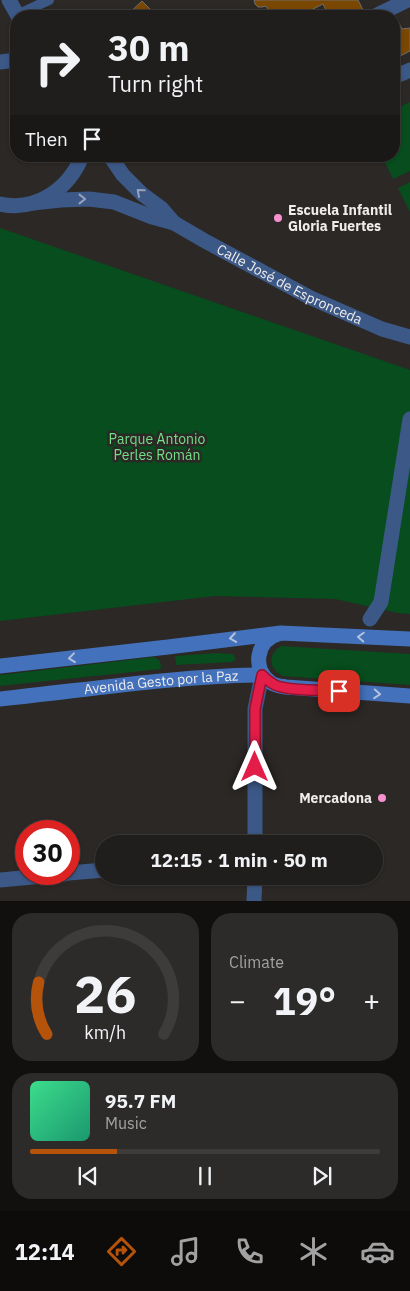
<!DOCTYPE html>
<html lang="en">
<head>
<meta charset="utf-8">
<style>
	body { margin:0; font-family:"IBM Plex Sans",sans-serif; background:#2d2b29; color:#f1f3f6; height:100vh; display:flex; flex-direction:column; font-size:19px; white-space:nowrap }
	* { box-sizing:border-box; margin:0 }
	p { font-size:16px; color:#a2a2a3 }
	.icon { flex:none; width:28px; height:28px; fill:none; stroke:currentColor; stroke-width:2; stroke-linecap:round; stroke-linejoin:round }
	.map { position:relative; height:901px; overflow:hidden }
	.side { display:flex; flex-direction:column; gap:12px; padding:12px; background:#12100f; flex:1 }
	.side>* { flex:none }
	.banner { position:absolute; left:10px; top:10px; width:390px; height:152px; border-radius:20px; box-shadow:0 1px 4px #0004,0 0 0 1px #3d3c3b; background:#201e1c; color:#f1f3f6; overflow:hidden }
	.speed { position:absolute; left:15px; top:820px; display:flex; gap:10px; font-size:25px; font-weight:700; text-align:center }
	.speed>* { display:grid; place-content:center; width:65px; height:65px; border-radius:50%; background:#201e1c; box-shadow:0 1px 4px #0004,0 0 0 1px #3d3c3b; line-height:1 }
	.speed .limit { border:8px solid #d22; background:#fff; color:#111 }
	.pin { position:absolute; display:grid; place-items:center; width:42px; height:42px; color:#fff; margin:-21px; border-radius:10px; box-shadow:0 2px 8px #0006 }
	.me { position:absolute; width:55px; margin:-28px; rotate:0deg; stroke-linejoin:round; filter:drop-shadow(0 0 4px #0008) }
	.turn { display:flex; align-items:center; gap:18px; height:105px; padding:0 15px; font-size:22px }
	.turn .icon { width:65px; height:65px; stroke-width:2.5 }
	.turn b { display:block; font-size:35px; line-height:42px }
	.then { display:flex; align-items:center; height:48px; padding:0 15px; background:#0003; gap:10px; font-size:19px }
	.big { font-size:38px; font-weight:700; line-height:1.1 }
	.side .tile { flex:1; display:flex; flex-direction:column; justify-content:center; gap:8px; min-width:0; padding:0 18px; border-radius:20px; background:#2d2b29 }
	.side .dial { align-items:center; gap:0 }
	.dial svg { height:130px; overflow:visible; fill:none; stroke:#3d3c3b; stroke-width:7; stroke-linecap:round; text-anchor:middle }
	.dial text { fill:#f1f3f6; stroke:none }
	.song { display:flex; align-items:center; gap:15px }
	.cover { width:60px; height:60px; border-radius:8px; background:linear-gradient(135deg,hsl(150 70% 55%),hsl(160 70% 35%)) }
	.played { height:5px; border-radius:2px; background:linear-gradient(90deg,#b45309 25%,#3d3c3b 25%) }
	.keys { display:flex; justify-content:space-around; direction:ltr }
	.heat { display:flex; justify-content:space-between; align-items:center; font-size:28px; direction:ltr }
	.side .tiles { flex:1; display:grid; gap:12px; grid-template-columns:1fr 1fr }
	.tile:last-child { grid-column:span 2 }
	.trip { position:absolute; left:95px; top:835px; width:288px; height:50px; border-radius:25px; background:#201e1c; box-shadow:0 1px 4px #0004,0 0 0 1px #3d3c3b; font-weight:700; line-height:50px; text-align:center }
	.dock { display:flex; height:80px; justify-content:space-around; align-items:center; background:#0d0c0b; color:#a2a2a3 }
	.dock .icon { width:35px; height:35px }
	.dock .active { color:#b45309 }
	.dock b { font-size:22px; color:#f1f3f6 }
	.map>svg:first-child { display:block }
	.green { fill:#074d1d }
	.building { fill:#7a4700; stroke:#716e6b }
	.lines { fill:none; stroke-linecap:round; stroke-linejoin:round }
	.lane { stroke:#3b5887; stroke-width:10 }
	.street { stroke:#3b5887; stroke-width:15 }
	.secondary { stroke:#4471bc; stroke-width:15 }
	.oneway { stroke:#95a2b9 }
	.oneway2 { stroke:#b3c2db }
	.route-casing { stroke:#92132f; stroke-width:12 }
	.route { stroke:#e11d48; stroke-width:9 }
	.poi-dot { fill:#f790ce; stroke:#2b2825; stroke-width:2 }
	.labels { text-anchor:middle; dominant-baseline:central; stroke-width:5; stroke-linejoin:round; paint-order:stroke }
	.poi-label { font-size:14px; font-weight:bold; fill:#efedeb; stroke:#2b2825; text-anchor:start }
	.street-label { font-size:14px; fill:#efedeb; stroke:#2b2825 }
	.park-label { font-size:14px; fill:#74df88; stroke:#2b2825 }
</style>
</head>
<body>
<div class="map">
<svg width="410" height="901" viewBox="0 0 410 901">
	<rect width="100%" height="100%" fill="#2b2825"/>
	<!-- green -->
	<path class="green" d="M410,102v69l-17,8 -11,-23h12v-46z
		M410,182v30l-12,-24z
		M0,228l410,142v244l-12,-1 -63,-14 -120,-3 -215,25z
		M281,646l129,8v31l-127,-9c-14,-7 -16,-21 -2,-30z
		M215,653l18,1 3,5 -4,3 -56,3 -1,-9z
		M154,657c6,3 7,5 7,12l-161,17v-11z"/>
	<!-- building -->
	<path class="building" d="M254,0h104l8,16h-37l-6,-12 -24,12h-28l-5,-10 -4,1h-4l-3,-3z
		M142,1l15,15h-31z
		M399,23l3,6 8,-1v23l-16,8v-34z"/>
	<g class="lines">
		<!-- lane -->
		<path class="lane" d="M17,15l32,-15"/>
		<!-- street -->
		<g class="street">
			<path d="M9,0l9,16"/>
			<path d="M375,16l33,-16"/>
			<path d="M0,62l16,-2"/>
			<path d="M394,77l16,-7"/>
			<path d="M110,156l13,19 19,19 19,14 13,15"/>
			<path id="s1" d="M33,203l28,-3 28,-1 25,3 38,15 22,6 31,18 106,57 71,31 28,8"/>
			<path d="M0,204c36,8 69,-15 82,-48"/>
			<path d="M370,619l11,-17 29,-183"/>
			<path d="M255,844v-135l7,-34"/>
			<path d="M69,873l35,-3"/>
			<path d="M0,880l65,-6"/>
			<path d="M254,901l1,-25"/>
		</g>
		<!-- secondary -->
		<g class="secondary">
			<path d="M278,634c-22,6 -26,36 -8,48 5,4 10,4 16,5l124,9"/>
			<path d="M0,666l168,-19 113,-14 129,6"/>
			<path id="s2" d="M0,699c87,-9 175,-23 262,-24"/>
		</g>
	</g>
	<!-- one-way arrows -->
	<defs><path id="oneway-chevron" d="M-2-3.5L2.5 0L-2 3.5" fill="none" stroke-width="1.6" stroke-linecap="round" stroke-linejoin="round" transform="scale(1.25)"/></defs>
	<g class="oneway">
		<use href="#oneway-chevron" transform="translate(140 192) rotate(-139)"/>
		<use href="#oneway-chevron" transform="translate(82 199)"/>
	</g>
	<g class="oneway2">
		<use href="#oneway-chevron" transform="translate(361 637) rotate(-177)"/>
		<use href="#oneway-chevron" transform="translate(233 638) rotate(172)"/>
		<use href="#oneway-chevron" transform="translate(72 658) rotate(173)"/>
		<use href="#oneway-chevron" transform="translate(377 694) rotate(4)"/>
	</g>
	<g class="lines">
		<defs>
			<path id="route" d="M255,767v-58l7,-34c4,4 7,7 13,10 12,6 48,5 64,6"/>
		</defs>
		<!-- route casing -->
		<use href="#route" class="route-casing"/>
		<!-- route -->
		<use href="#route" class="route"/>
	</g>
	<!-- markers -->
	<g class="poi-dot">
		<circle cx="278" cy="218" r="5"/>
		<circle cx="382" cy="798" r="5"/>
	</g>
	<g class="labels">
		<!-- poi labels -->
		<g class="poi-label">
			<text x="288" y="210">Escuela Infantil<tspan x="288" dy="16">Gloria Fuertes</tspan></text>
			<text x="372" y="798" text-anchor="end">Mercadona</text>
		</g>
		<!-- street labels -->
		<g class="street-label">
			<text stroke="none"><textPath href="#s1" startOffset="276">Calle José de Espronceda</textPath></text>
			<text stroke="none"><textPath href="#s2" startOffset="162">Avenida Gesto por la Paz</textPath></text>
		</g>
		<!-- park labels -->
		<g class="park-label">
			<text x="157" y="439">Parque Antonio<tspan x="157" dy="16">Perles Román</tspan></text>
		</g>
	</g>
</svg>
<div class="speed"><div class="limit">30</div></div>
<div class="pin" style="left:339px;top:691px;background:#d93025"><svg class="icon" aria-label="arrive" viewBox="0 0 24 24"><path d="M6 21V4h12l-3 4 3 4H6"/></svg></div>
<svg class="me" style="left:255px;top:767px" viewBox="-20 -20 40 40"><path d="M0-17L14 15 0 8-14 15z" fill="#e11d48" stroke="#fff" stroke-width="4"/></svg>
<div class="trip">12:15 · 1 min · 50 m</div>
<div class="banner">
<div class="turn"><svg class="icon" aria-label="right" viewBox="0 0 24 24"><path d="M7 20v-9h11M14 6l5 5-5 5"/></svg><div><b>30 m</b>Turn right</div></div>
<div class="then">Then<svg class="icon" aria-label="arrive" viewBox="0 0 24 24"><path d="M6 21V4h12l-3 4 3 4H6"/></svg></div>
</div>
</div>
<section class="side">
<div class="tiles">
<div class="tile dial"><svg viewBox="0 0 100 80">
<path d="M14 69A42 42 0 1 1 86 69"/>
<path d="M14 69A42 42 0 0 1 9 37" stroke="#b45309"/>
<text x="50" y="56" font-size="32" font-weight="700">26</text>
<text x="50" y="72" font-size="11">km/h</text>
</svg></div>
<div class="tile"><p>Climate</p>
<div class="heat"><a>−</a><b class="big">19°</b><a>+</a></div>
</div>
<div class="tile">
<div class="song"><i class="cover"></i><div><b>95.7 FM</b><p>Music</p></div></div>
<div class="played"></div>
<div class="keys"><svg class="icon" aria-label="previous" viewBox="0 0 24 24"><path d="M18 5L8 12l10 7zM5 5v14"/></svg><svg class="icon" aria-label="pause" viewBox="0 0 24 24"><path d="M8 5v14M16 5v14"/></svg><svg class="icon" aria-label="next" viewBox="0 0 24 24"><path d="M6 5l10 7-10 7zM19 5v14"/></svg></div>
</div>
</div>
</section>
<nav class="dock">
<b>12:14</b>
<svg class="icon active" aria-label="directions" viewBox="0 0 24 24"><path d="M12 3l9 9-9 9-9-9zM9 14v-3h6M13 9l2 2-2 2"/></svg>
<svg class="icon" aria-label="music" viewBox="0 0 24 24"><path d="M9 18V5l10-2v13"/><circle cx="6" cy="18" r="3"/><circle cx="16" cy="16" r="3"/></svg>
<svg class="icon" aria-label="phone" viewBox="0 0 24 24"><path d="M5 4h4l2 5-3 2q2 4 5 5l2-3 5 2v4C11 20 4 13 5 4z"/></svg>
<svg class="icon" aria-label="climate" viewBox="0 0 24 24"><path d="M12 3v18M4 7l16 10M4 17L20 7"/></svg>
<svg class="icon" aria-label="car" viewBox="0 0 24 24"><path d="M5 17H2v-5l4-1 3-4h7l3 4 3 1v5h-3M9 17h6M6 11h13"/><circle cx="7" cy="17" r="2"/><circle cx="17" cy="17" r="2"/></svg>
</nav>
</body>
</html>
